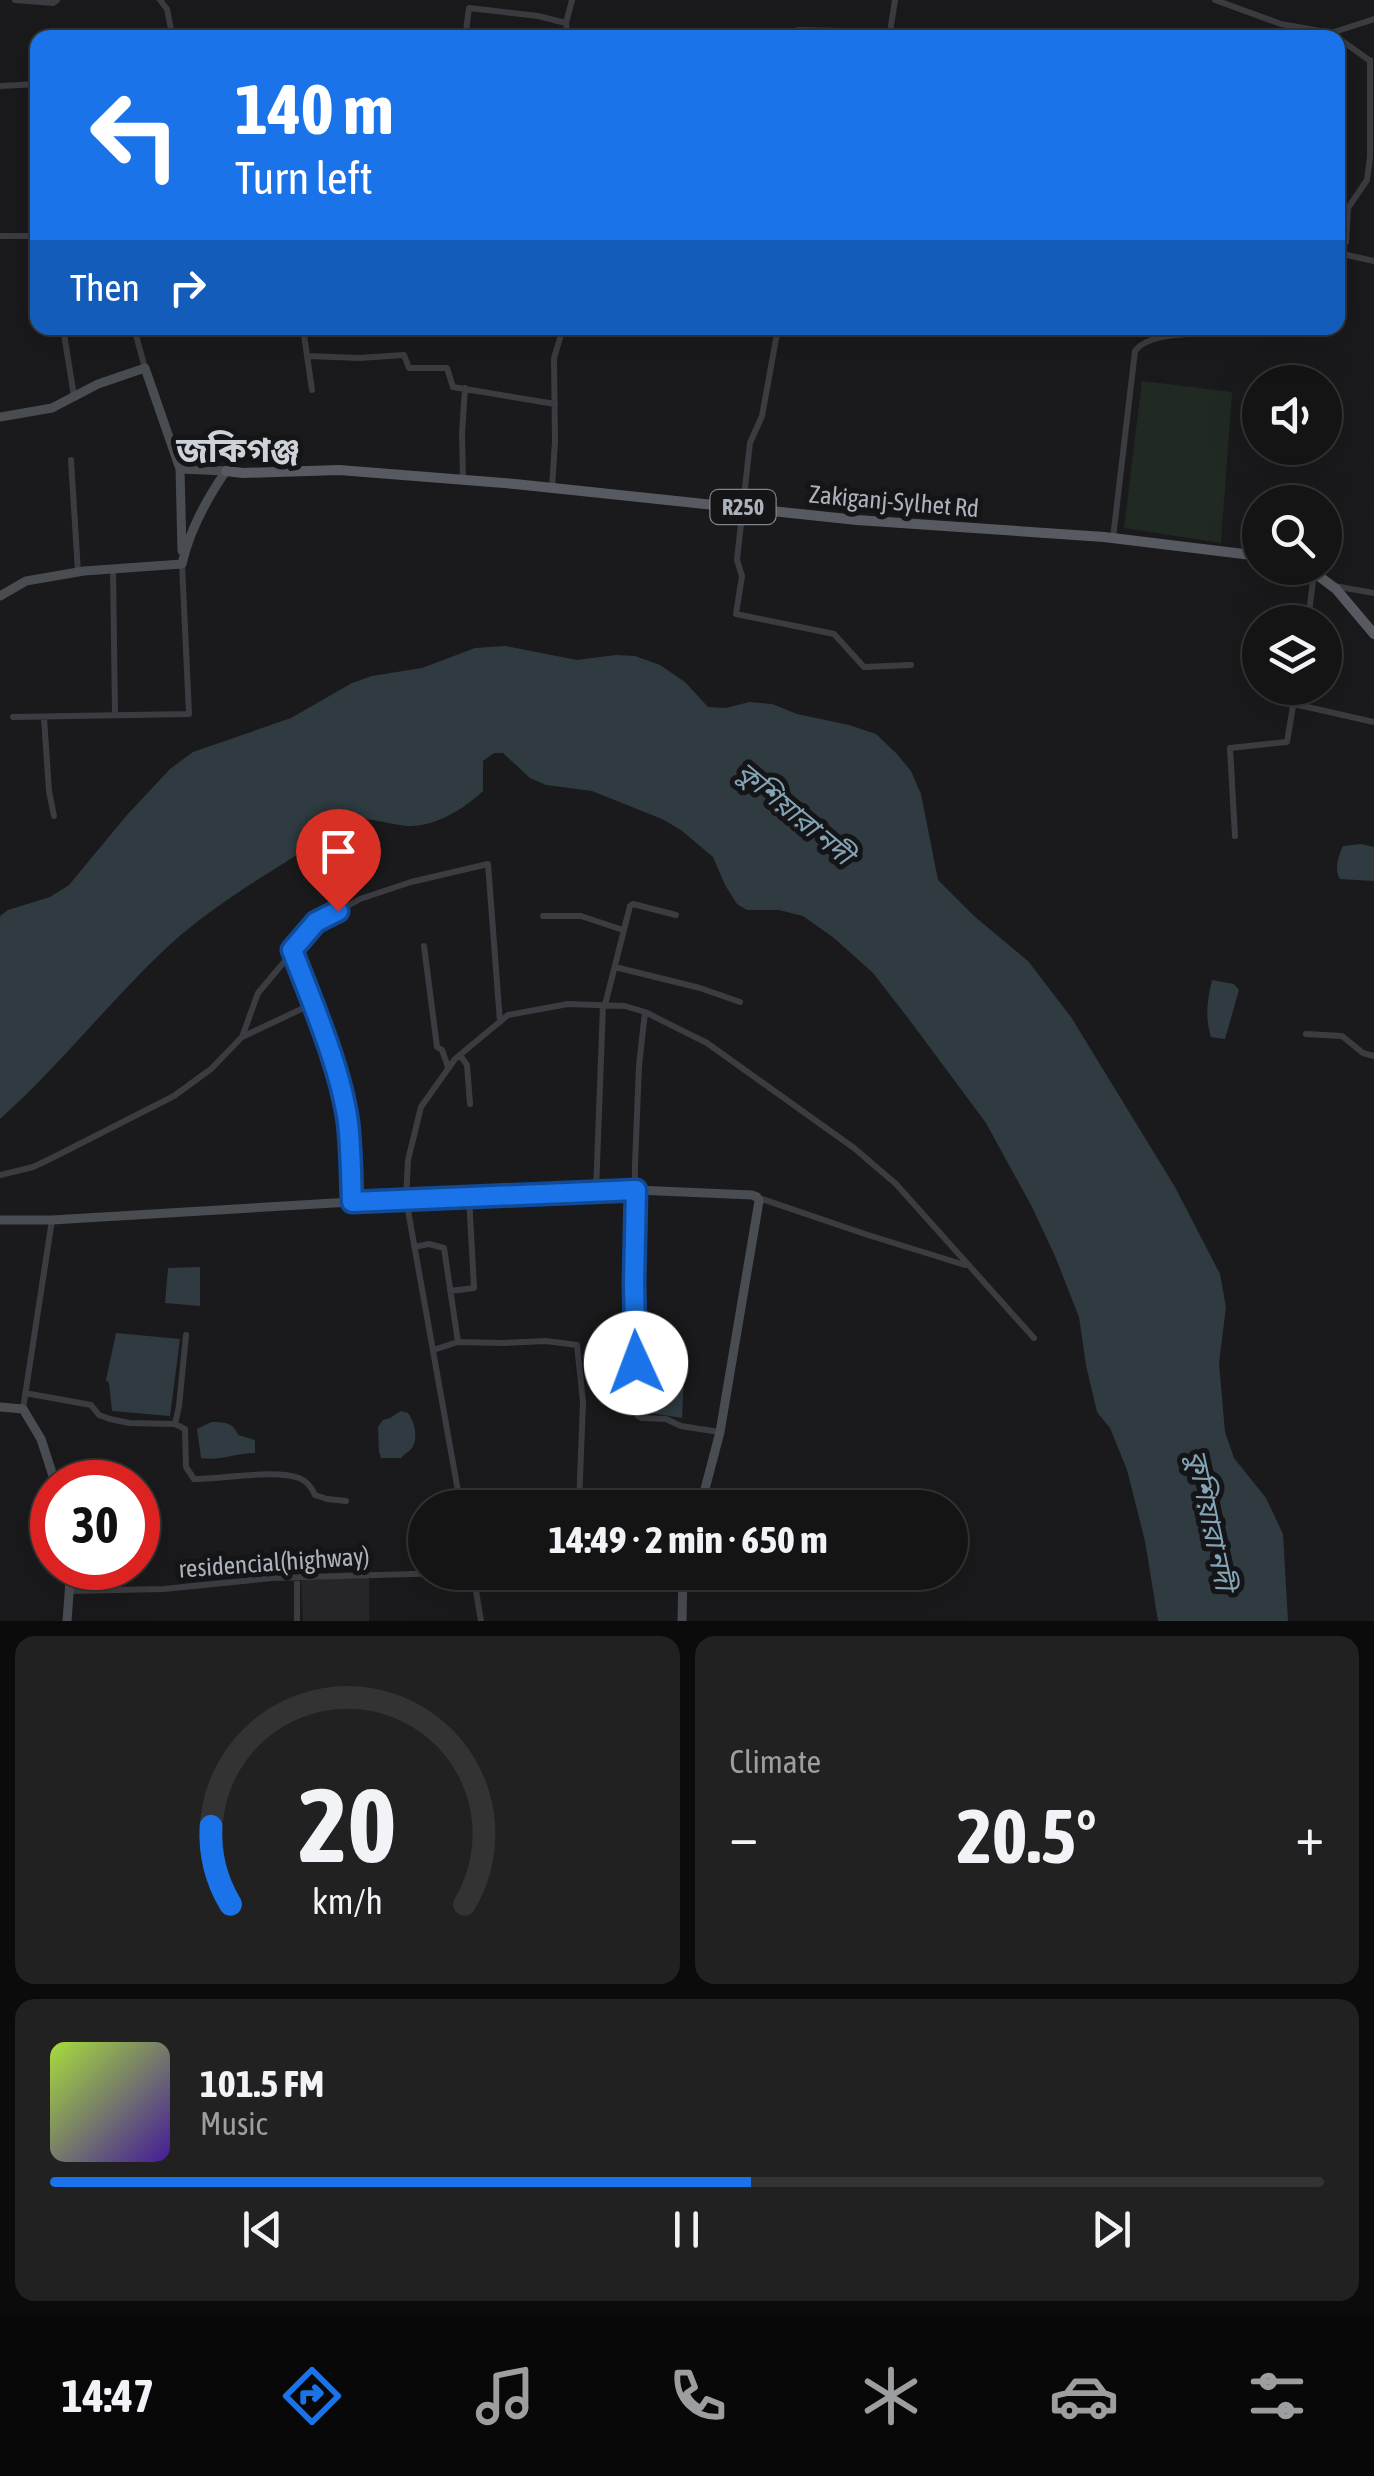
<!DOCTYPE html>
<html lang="en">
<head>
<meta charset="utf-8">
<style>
	body { margin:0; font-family:"Asap Condensed","Noto Sans Bengali",sans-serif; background:#212122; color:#f1f3f6; height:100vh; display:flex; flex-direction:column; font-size:38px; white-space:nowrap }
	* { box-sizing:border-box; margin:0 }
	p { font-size:32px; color:#9d9ea0 }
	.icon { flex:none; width:55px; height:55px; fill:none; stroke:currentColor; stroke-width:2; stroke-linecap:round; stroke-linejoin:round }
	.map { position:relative; height:1621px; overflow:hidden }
	.drawer { display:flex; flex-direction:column; gap:15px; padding:15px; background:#0b0b0c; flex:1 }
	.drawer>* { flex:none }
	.banner { position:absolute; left:30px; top:30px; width:1315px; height:305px; border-radius:20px; box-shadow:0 10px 40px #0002,0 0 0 2px #333334; background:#1a73e8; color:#fff; overflow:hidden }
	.controls { position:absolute; left:1242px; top:365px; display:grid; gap:20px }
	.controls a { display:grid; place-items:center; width:100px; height:100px; border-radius:50%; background:#141415; box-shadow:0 10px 40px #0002,0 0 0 2px #333334; font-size:50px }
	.speed { position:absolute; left:30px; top:1460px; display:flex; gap:20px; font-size:50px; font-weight:700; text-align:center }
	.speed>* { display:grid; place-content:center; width:130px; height:130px; border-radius:50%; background:#141415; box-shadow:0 10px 40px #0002,0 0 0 2px #333334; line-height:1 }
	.speed .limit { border:15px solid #d22; background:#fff; color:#111 }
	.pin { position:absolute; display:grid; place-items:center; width:85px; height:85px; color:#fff; margin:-102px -42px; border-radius:50% 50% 50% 0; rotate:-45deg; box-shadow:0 0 10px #0007 }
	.pin .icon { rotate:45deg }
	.me { position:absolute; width:110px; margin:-55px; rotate:358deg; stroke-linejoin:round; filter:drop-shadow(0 0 8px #0008) }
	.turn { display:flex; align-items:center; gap:35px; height:210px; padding:0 40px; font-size:45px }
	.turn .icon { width:130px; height:130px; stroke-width:2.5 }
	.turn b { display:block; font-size:70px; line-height:85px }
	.then { display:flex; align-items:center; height:95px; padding:0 40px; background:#0003; gap:20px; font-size:38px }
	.big { font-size:75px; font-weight:700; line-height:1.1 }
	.drawer .tile { flex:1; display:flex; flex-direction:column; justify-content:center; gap:15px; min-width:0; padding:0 35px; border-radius:20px; background:#212122 }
	.drawer .dial { align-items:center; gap:0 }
	.dial svg { height:260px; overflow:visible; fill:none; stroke:#333334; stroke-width:7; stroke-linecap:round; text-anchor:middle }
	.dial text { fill:#f1f3f6; stroke:none }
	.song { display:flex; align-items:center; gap:30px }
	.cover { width:120px; height:120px; border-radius:15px; background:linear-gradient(135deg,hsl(80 70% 55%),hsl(260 70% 35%)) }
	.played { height:10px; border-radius:5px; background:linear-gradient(90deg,#1a73e8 55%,#333334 55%) }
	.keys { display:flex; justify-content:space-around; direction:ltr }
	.heat { display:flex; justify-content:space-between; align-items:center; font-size:55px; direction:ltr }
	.drawer .tiles { flex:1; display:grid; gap:15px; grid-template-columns:1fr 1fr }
	.tile:last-child { grid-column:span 2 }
	.trip { position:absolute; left:408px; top:1490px; width:560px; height:100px; border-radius:50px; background:#141415; box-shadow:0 10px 40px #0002,0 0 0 2px #333334; font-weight:700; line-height:100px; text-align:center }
	.tabs { display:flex; height:160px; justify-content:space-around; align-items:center; background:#080808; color:#9d9ea0 }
	.tabs .icon { width:70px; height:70px }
	.tabs .on { color:#1a73e8 }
	.tabs b { font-size:45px; color:#f1f3f6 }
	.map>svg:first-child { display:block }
	.built { fill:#262629 }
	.green { fill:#212a22 }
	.water { fill:#2f3b41 }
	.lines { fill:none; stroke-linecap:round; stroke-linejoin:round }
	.street { stroke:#3b3c41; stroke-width:6 }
	.secondary { stroke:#494c51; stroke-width:9 }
	.primary { stroke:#575a60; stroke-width:10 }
	.route-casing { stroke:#114b97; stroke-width:25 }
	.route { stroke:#1a73e8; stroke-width:18 }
	.labels { text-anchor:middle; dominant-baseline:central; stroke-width:10; stroke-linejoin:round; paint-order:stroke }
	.shield { fill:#151517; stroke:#7f838a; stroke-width:2.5 }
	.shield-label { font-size:22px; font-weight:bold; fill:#acb2bc }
	.street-label { font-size:25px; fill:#acb2bc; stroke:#151517 }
	.water-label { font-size:28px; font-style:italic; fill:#83a4b6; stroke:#151517 }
	.district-label { font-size:35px; font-weight:bold; fill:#cdd1d8; stroke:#151517 }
</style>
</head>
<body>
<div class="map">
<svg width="1374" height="1621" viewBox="0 0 1374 1621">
	<rect width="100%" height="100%" fill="#1a1a1c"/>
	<!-- built -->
	<path class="built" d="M369,1578v43h-66l-2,-41z"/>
	<!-- green -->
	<path class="green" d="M1142,381l90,11 -11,151 -97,-15z"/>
	<!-- water -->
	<path class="water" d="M505,646l72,14 39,-5 19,1 25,9 25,17 23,25 18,1 23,-6 23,2 25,10 52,11 27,9 20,19 15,18 10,23 17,86 36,36 54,45 43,56 104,170 45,87 6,33 -7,56 6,69 9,26 32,40 17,36 5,87h-130l-13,-80 -18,-71 -17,-42 -13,-16 -11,-47 -7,-48 -24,-61 -23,-49 -46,-84 -78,-105 -35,-45 -39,-35 -31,-22 -24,-6h-32l-10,-6 -12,-19 -12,-28 -32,-27 -19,-11 -70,-28 -46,-6 -16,-7 -27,-25h-9l-11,8v30c-19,18 -48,36 -75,35 -29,-2 -46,-15 -74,2 -12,6 -20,16 -31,23 -49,31 -101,62 -143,103 -55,53 -103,114 -160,165v-203l8,-6 42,-13 19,-12 58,-70 43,-46 23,-17 98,-34 61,-35 20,-7 50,-8 53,-20z
		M1361,844l13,3v34l-34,-2c-6,-10 -2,-22 3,-33z
		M1212,980l22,4 5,6 -14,49 -14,-2c-6,-20 -4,-36 1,-57z
		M200,1267v39l-35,-3 3,-35z
		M116,1333l64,6 -10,77 -58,-5 -3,-28 -3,-3z
		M684,1376l-2,42 -38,-6 -2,-32z
		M401,1411l7,2c6,8 11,24 4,35 -3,4 -8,6 -11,10h-20l-2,-6 -1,-25 5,-7 7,-2z
		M211,1422c13,0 22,0 27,13l17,5v13c-19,0 -34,8 -54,5l-4,-29z"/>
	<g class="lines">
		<!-- street -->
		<path class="street" d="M15,0l38,3 4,-3
			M160,0l7,9 5,25 11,4
			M1215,0l66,24 50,9 43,-14
			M465,38l4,-30 69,8 28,7
			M568,38l-2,-15 6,-23
			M797,38l1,-8 92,2 5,-32
			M1338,38l31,22
			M0,86l38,-2
			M0,236h34l4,17
			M1338,252l8,-10 2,-34 19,-28 3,-23v-97
			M1338,253l36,8
			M63,328l11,68
			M134,328l11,40
			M303,328l9,62
			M778,328l-16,88 -12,27 -13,117 5,16 -6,38 98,20 30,33 47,-2
			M1248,328l33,3 18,-3
			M308,356l51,2 45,-3 5,13h38l6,19 102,17
			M71,460l7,112
			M463,479l-1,-46 3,-45
			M552,488l3,-47 -1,-83 7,-23 -1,-7
			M1113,538l22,-187c15,-20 61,-16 86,-19l2,-4
			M113,569l2,145
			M1334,586l40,7
			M1308,622l6,-50
			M1294,704l80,18
			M13,717l176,-3 -7,-150
			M44,718l5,73 5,25
			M1235,836l-5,-88 57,-6 9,-54
			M543,916h38l42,14
			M424,946l13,101 5,3 6,17
			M293,950c19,53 48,118 55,173 3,26 3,53 4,79
			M615,967l85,21 40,14
			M605,1005l25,-99 3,-2 43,11
			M645,1012l-6,54 -4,98 -1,158 4,94 4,2 24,1 15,7 38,6
			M1306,1034l36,2 21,17 11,3
			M242,1037l70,-33
			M460,1055l7,10 3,39
			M0,1175l33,-8 19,-9 122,-62 37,-27 31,-32 16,-44 59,-70 43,-24 51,-17 77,-18 12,158
			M596,1192l7,-187
			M759,1198l109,37 97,30
			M414,1247l15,-3 15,4 14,94 -25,8
			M450,1291l24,-3 -5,-92
			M458,1342l46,1 42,-2 31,4 6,57 -4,102
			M25,1393l66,12 8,10 11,4 19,4 46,1 10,5 1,38 8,12c27,0 82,-10 105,-1 8,3 13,10 16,17l12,4 19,2
			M23,1409l29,-189
			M175,1424l4,-18 7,-71
			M461,1508l-55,-309 2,-39 13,-53 34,-48 53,-44 60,-11 57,2 20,6 62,31 147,105 42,36 138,154
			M793,1572l24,12 82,-2
			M473,1573l8,48
			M297,1578v43
			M70,1591l94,-2 108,-11 211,-6"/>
		<!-- secondary -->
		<path class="secondary" d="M0,417l52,-9 46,-24 47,-16 35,101 46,2
			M180,469l2,82
			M182,564c8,-35 24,-64 44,-93
			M0,596l26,-15 58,-10 98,-7
			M0,1220h52l349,-21 235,-9 116,5 5,2 2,4 -39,231 -20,76
			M0,1407l23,2 18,30 14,43
			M67,1621l4,-53
			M682,1621l1,-49"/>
		<!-- primary -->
		<path class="primary" d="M226,471l17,2 96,-3 176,14 342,36 247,17 156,19
			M1308,568l28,21 38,45"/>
	</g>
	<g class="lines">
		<defs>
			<path id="route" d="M338,911l-22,11 -24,28c20,52 49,119 56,173 3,26 3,53 4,79l284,-12 -2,94 2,79"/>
		</defs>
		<!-- route casing -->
		<use href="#route" class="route-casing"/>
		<!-- route -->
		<use href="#route" class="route"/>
	</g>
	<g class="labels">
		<!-- shield labels -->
		<rect class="shield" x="710.5" y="490" width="65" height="34" rx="8"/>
		<g class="shield-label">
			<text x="743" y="507">R250</text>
		</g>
		<!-- street labels -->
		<g class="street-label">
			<text transform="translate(894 501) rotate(5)">Zakiganj-Sylhet Rd</text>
			<text transform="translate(274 1562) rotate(-4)">residencial(highway)</text>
		</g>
		<!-- water labels -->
		<g class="water-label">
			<text transform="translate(795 813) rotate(40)">কুশিয়ারা নদী</text>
			<text transform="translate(1211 1520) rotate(78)">কুশিয়ারা নদী</text>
		</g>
		<!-- district labels -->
		<g class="district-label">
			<text x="238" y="449">জকিগঞ্জ</text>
		</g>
	</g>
</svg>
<div class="controls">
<a><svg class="icon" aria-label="sound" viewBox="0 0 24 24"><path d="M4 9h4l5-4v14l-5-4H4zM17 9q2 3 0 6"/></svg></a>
<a><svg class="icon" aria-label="search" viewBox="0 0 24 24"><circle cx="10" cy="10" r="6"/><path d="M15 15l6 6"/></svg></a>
<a><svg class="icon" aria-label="layers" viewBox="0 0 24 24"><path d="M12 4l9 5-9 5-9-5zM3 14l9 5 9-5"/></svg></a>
</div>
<div class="speed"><div class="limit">30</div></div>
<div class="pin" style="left:338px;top:911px;background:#d93025"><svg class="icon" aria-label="arrive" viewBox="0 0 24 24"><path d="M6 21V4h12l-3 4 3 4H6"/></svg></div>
<svg class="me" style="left:636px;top:1363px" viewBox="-20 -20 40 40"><circle r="19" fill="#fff"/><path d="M0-13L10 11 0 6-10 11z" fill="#1a73e8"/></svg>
<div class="trip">14:49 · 2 min · 650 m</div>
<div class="banner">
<div class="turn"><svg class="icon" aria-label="left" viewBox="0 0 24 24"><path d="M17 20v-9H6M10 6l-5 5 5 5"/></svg><div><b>140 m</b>Turn left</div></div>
<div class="then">Then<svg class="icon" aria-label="right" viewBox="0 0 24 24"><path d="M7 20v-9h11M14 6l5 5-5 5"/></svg></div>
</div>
</div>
<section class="drawer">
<div class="tiles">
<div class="tile dial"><svg viewBox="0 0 100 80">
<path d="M14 69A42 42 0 1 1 86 69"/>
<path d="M14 69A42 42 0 0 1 8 45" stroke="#1a73e8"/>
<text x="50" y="56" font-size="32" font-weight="700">20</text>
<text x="50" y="72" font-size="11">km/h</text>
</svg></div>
<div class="tile"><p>Climate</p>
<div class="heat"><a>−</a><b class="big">20.5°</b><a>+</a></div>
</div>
<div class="tile">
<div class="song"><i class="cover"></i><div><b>101.5 FM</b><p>Music</p></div></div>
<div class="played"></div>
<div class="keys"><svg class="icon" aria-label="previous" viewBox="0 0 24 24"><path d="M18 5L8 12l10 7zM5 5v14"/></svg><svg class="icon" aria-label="pause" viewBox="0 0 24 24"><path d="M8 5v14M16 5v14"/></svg><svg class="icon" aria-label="next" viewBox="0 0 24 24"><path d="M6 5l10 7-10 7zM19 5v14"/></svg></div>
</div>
</div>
</section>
<nav class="tabs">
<b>14:47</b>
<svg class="icon on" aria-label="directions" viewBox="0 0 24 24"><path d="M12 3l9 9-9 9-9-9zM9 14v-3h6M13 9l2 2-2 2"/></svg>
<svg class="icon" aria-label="music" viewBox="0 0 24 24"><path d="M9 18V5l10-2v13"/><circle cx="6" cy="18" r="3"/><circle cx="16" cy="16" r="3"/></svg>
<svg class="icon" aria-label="phone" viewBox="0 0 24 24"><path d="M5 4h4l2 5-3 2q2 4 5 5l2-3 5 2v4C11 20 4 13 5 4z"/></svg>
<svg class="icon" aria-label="climate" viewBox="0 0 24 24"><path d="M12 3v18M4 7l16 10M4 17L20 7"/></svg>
<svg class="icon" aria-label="car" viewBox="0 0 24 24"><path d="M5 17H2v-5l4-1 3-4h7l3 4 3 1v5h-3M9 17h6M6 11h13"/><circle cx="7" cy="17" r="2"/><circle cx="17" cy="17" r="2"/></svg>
<svg class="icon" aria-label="filters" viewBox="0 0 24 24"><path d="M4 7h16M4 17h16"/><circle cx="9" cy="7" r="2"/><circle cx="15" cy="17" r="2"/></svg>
</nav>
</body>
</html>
